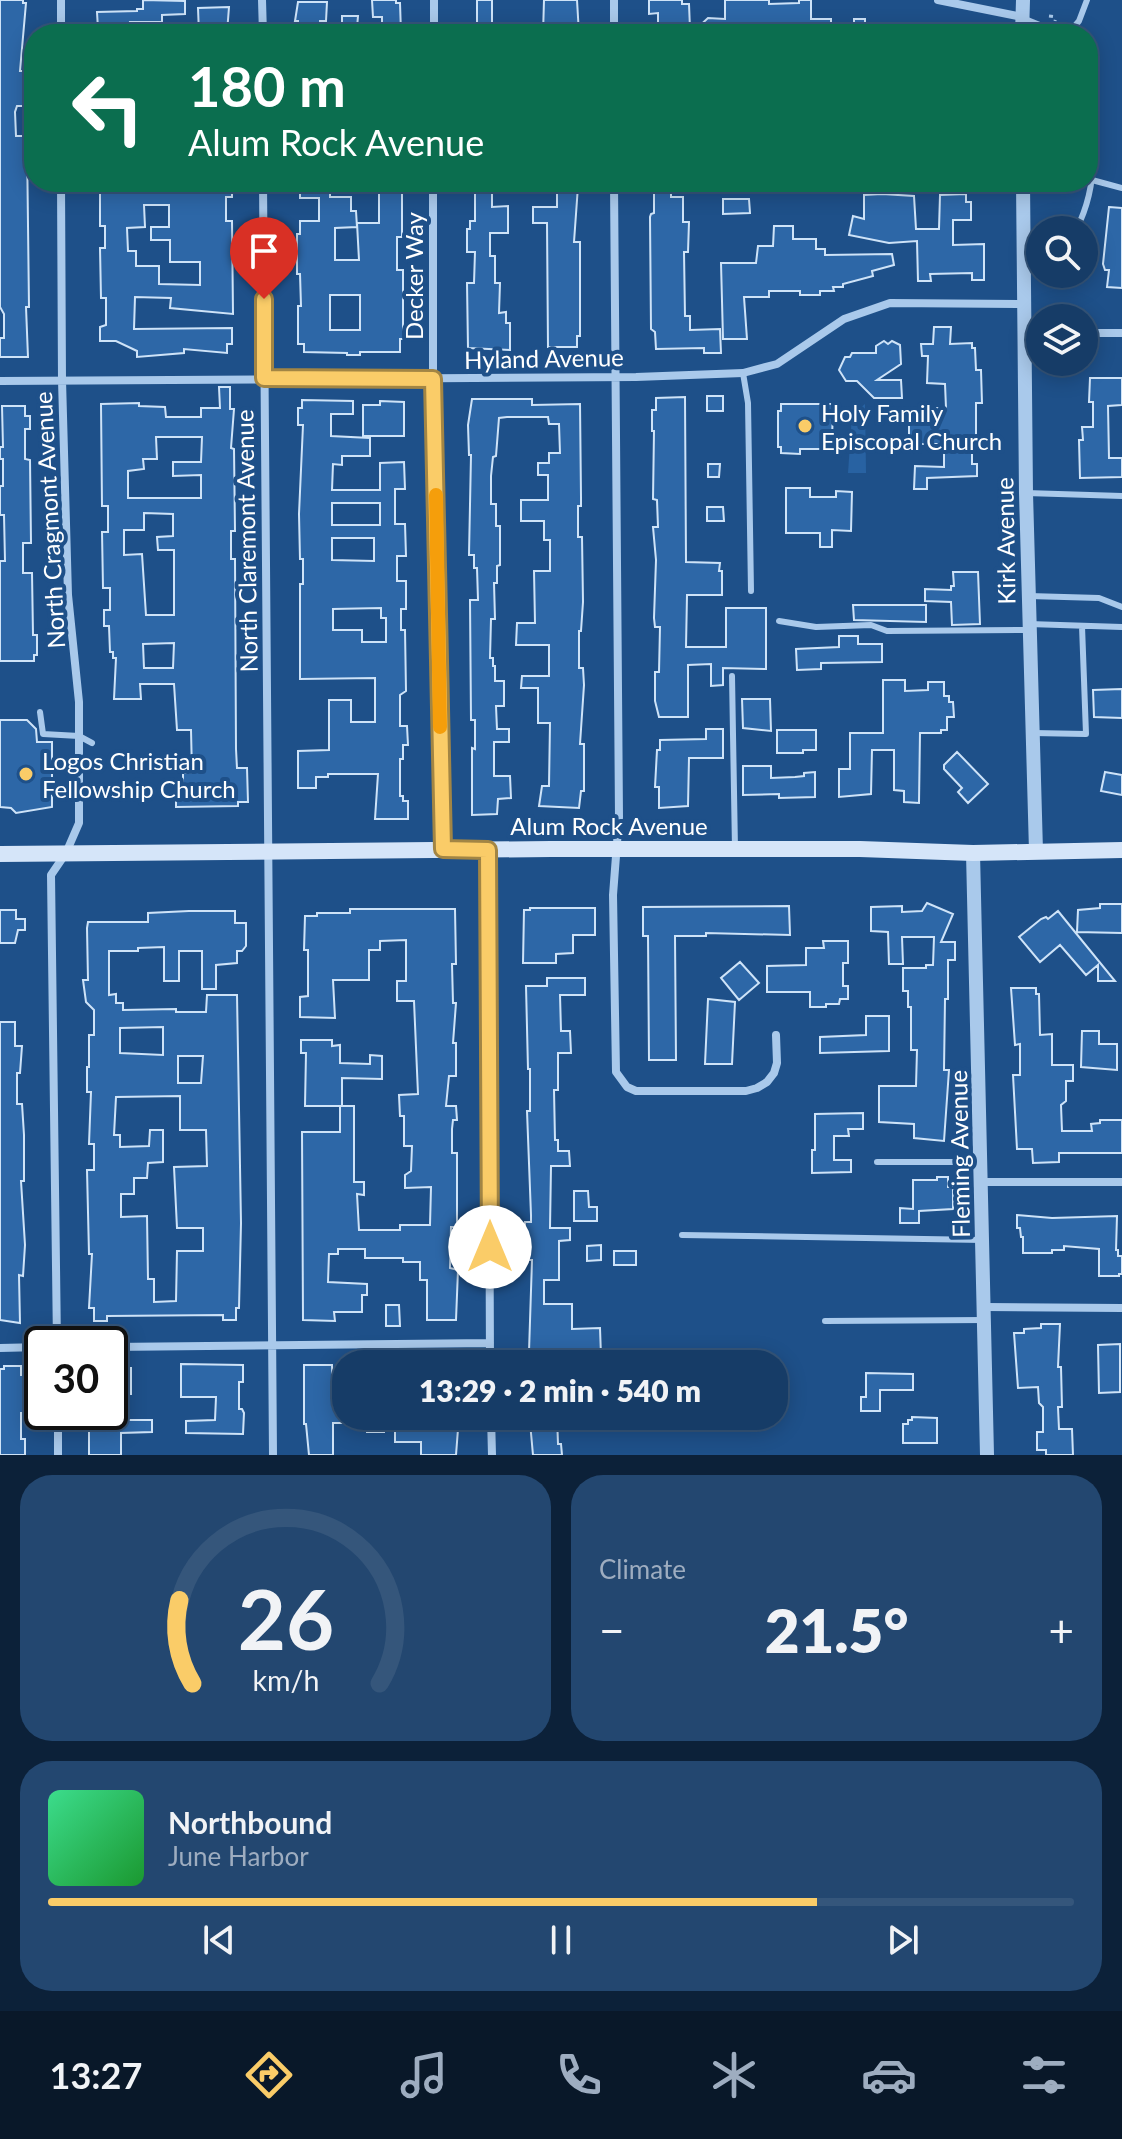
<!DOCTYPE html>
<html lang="en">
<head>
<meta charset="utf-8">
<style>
	body { margin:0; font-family:Lato,sans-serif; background:#234770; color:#f1f3f6; height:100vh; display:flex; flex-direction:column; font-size:30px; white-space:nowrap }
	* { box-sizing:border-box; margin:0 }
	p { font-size:26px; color:#9eadc0 }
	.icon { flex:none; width:44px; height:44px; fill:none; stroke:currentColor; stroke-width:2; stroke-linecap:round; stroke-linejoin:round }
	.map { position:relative; height:1455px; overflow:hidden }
	.sheet { display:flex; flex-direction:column; gap:20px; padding:20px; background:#0c2139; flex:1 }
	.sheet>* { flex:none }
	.top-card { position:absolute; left:24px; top:24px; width:1074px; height:168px; border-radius:32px; box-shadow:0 4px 20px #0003,0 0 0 2px #35567b; background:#0b6e4f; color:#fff; overflow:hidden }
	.controls { position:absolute; left:1026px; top:216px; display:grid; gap:16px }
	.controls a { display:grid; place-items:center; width:72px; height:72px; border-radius:50%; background:#163c67; box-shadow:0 4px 20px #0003,0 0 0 2px #35567b; font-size:40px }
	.speed { position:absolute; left:24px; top:1326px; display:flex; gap:16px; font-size:40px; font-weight:700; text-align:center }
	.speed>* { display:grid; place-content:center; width:104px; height:104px; border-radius:50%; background:#163c67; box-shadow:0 4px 20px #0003,0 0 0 2px #35567b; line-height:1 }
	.speed .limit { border:4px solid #111; border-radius:12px; background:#fff; color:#111 }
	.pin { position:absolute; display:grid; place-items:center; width:68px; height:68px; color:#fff; margin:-82px -34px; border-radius:50% 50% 50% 0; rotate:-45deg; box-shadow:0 0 8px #0007 }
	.pin .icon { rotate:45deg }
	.me { position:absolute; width:88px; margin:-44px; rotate:0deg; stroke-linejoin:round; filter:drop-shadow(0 0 6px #0008) }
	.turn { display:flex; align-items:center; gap:28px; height:168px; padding:0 32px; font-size:36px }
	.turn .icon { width:104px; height:104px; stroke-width:2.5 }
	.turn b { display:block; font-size:56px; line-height:68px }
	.big { font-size:60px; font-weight:800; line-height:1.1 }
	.sheet .card { flex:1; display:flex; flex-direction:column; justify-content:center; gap:12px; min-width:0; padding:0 28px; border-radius:32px; background:#234770 }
	.sheet .dial { align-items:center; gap:0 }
	.dial svg { height:208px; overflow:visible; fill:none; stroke:#35567b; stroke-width:7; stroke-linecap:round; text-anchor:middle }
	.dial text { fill:#f1f3f6; stroke:none }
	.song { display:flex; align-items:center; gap:24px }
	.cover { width:96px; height:96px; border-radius:12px; background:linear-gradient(135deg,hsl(150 70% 55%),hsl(130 70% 35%)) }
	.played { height:8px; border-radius:4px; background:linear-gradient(90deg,#facc68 75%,#35567b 75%) }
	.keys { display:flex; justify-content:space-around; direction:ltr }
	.heat { display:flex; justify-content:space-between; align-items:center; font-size:44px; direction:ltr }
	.sheet .tiles { flex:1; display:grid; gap:20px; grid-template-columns:1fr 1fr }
	.card:last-child { grid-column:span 2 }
	.trip { position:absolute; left:332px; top:1350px; width:456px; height:80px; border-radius:32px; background:#163c67; box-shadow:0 4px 20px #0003,0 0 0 2px #35567b; font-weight:800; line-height:80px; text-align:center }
	.tabs { display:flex; height:128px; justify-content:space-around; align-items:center; background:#091829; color:#9eadc0 }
	.tabs .icon { width:56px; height:56px }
	.tabs .selected { color:#facc68 }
	.tabs b { font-size:36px; color:#f1f3f6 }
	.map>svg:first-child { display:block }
	.green { fill:#2862a2 }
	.building { fill:#2d67a7; stroke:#cee3f8; stroke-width:2; fill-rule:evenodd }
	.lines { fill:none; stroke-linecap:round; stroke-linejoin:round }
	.path { stroke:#a9c9eb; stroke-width:3; stroke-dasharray:4 6; stroke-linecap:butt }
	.service { stroke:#a9c9eb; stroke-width:6 }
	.minor { stroke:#a9c9eb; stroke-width:8 }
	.tertiary { stroke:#a9c9eb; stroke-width:14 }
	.secondary { stroke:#d5e5f9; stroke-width:16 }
	.route-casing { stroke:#a28544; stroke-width:20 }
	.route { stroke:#facc68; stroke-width:14 }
	.slow { stroke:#f59e0b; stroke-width:14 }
	.poi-dot { fill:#facc68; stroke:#1e5089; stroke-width:3 }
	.labels { text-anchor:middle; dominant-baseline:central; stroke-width:8; stroke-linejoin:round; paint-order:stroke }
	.street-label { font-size:24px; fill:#fff; stroke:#1e5089 }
	.poi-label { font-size:24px; fill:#fff; stroke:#1e5089; text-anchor:start }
</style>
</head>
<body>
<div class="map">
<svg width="1122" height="1455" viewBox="0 0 1122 1455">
	<rect width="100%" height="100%" fill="#1e5089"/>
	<!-- green -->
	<path class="green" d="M865,404l1,69h-18l4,-58z"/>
	<!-- building -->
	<path class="building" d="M0,0h23v3h3l-6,68h3v9h3l1,26h-10l-2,6 1,24h8v7h3l2,164h-3l2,50h-28v-19h4v-24l-4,-7z
		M143,0l42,1v13l-23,1v7h-32l1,12h-26v-5h-7l-1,-17 40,-1v-2h6z
		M372,0h24v3h4l1,30h-19v-16h-9z
		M477,0h15v34h-15z
		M544,0h33l2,34h-36z
		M649,0h33v4h7l1,25 -32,2v-18l-9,1z
		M725,0h44v4l30,-1v-3h12v19h20v15h-112v-3h-25l14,-13 17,1z
		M298,2h29l-1,19h-6v13h-22v-13h-3z
		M229,7l-2,26 -28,1 -1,-26z
		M342,16h16l-1,12h-15z
		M854,19h11v15h-11z
		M100,182h33v6h73l-1,-6h27v15h-6v24h6l1,93 -63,-6 1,-10 -36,-1 -1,32 98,-1v16h-5v9l-43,-4v4l-47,4v-6l-21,-10h-16v-14l6,-2v-27h-5l-1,-50h5v-22h-5zM144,205h25v22h-18v13h19v22h30v23l-41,-1v-18h-23v-15h-8l-1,-23 18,-1z
		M300,182h30v15h21v14h5l1,16 -22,1v32h24l-2,-37h22v-41h23v55h-5v33h6v69h-3v13h-40v3h-13v-2l-43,-1v-8h-6v-38h3l-1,-32h-3v-40h3v-13h19v-23h-19zM330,295h30v35h-30z
		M475,182h17v25l16,-1v27h-18v23h5v27h5l-1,30 7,-1v11h4v27l-42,-2 -1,-65h7l1,-31h-8v-23h3v-8h5z
		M654,182h17v15h12v25h6l-1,30h-4l1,64h5v14l30,-1 1,24h-17v-5l-48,1 -1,-17 -4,-3 -1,-112 1,-3 3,-1z
		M557,186h21l-4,56h6v94h-3v11h-29l-1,-124h-14v-16h24z
		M882,194l32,2 2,33h23l1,-34 26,-1v8h5v18h-18v25l31,-1v36h-12v-7l-42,1 1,7h-13l-1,-40 -28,2 -40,-8 4,-19 11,3v-24z
		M723,199h26l1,14 -27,1z
		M1109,207l13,1v80l-15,-1 2,-17h-4l-2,-6z
		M774,226h19v13h23v10h9v6l67,-1 2,11 -22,6 1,5 -30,8v3h-10l1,4h-14v4h-20v-4h-31v6h-25l3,42h-24l-2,-76h35l2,-17h15z
		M934,327h17l-1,17 22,-1v5h3l1,22h5l1,33h-6v33h-3l-1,4v24h5v12l-50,2v11h-13l1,-23 29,1v-23h-35v-26h15l-1,-10h23l-1,-24 -18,-1 1,-27h-6l-1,-12h12z
		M884,341l4,3 4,-3 8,4 1,19 -24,16h24l1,18h-28l-17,-17h-11l-7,-11 6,-13h5l2,-4h24v-7z
		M1090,378h32v27l-14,1 1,52h13v19l-42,1 -1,-38h4l-1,-13h11v-25h-4z
		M219,387h11v22h4l-3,39 3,1 1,82h-4v28h4l1,190 1,19h10l1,34h-10v4l-62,1v-16h7v-18h9l-1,-43h-14l-3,-46h-34l1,15h-27l2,-41h-3v-6h-3l-1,-26h-5v-16h6v-22h-7l-1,-56h6v-26h-6l-1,-102 38,-1v3l26,1 1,10h35v-9h19zM156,437h46l-1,25h-28v14l28,-1v23h-73v-27l16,-2 -1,-10h14zM144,513l29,1v22l-16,1 1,13h16v65h-28l-4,-61 -18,1v-25h20zM174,643l-1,25h-29l-1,-24z
		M707,396h16v15h-16z
		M685,397l1,165 34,1 -1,8h3v24h-35l-1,52h40v-39h40v61l-43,-1v17l-12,1v-22l-23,1v52h-29l-4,-16v-29h4l1,-45h-5l-1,-9 2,-58 -3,-33h5l-1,-27 -4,-1 1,-68h-2v-21h4v-12z
		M472,399h60v6l48,-1 1,93v9h-3v31h4l1,65 -2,29h-2v37h4l1,17 -4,59h4v47h-3l-2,17 -40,-2 3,-20h7l1,-63h-12v-35h-17l1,-12h27v-31h-33l1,-22h18l-1,-52h16v-31h-6v-19h-23v-21h27v-25h-10v-12h11v-10h11l-1,-29h-10l-1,-7h-41l-8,1 -3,38 -3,1 -2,19v28h5v22h4v39l-3,1v17h-3l1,36h-4l-1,39h3v8h2v15h9v25h-8l1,23h12v13h-15v34h16l1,22 -13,1 -1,15 -25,1v-67l3,1v-29h-4l-1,-120h8l-1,-32h-3v-13h-5l2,-100h-2l-1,-30z
		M302,400l51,1v13h-22v22l39,2v18h-28v9l-9,-1 -1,26h48v-27l24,-1 1,27h-10v35h10l1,32h-9v25h9v28h-5v21h4l1,61 -6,4v31h7l1,19h-5v14h-3v37h3v5h5v18h-33l3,-45h-50v3h-12v11h-18v-37l31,-1v-50h22v22h24v-44l-75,1v-95h3v-25h-3l-1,-45 4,-89h-5v-17h4zM332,503h48v22h-48zM332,538h42v23l-42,-1zM381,608v10h5v24h-24v-12h-29v-21z
		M380,401l24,1v34h-41v-31h17z
		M781,404h52l-1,38h-7v7h-25v5l-19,-1v-6h-3v-36h3z
		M2,406h23v10h5v13h-5v30l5,1 1,83h-8v30h9l1,62h4v20h-3v6h-34v-100h5l-1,-46h-4v-29h3v-27h-3v-12h3z
		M708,464h12l-1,13h-11z
		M786,488h24v9h26v-6l16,1 -1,39 -19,-1v17h-12v-14h-34z
		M707,507h16l1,14h-17z
		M953,572h25l2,52 -28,1 -1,-23 -26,-1v-12l26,1v-4h3z
		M853,605h73v17l-72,-2z
		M839,636h19v8h24v18l-61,1v6l-24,1 -1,-21 43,-2z
		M883,680h22v11l23,-1v-8h16v14h5v6h4l1,15h-7v13h-6v3h-21l-1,70 -15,-1v-11l-10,-1v-40h-22l-1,44 -32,3v-28h11v-36h33z
		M1122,689v29l-28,-1 -1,-27z
		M742,699h28l1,32 -28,-3z
		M0,720h27l9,9 1,13h15v65l-36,6 -5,-5 -11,-1z
		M706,729h17v29h-34l-1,48 -29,2v-21h-4l2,-37h3v-10l46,-1z
		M777,730h39v20h-13v3h-26z
		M957,752l31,32 -20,19 -10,-11 4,-4 -18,-19v-4z
		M743,766h28v12l24,-1 9,-1v-3l11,-1v25l-36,1v-4l-36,1z
		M1105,772l17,3v20l-21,-4z
		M927,903l26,11 -12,28h14v18h-7v39h-3l-1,71h5l-5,71 -30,-3v-14l-35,-2v-36h37l1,-36h-6v-43h-3v-16h-5v-23h23v-3h7l1,-28h-32l1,27h-14l-1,-32 -17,-1v-24l31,-1v6l20,-1z
		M1100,904h22v29l-45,-1 1,-22 22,-2z
		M789,906l1,29 -84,-2v3h-31l1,124h-27l-1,-124h-5v-29z
		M530,908h65v27h-22v18l-17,1v9h-33l1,-53h6z
		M350,909h105l1,55h-4l1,39h3l-3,40h3v33h-7l-3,30h10l1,14h-4l-1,9v24h5v74h-6l-1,41 8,2 -2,50h-29v-40h-7v-18h-17v-4h-38v-9h-27v5h-9l-1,28 39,2v11h-5v17h-28l1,9 -32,-1 -1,-188h38v-26h14v76h10v13l-7,-1 2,36h41v-5h30l1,-38 -26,1v-13l6,-4 1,-25h-8v-30h-4l-1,-21 19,-1 -4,-93h-17v-20h9v-41l-26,1v9h-11v30h-36l2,38 -35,-1v-20l8,-1v-46h-4l1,-34h12v-3h33z
		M0,910h16v9h9v11h-7l-3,13h-15z
		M189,911h46v12h11v23l-4,5h-5v12l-21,2v24h-14v-38h-23v30h-15v-34l-26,1v3h-29v44l7,-1v9h7v7l53,-1v3h30l1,-17h30l4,228 -2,85h-3v12h-13v-5l-116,1v5h-13v-13h-5l3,-54h-3l-2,-84h7v-26h-5l2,-52h-4v-25h2v-32h5v-25l-8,-8 -3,-22h5l-1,-52 1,-6h60v-9zM163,1027v28l-43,-2v-25zM178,1056h25l-2,27h-23zM180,1096v34h26l1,36 -33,1 3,61h26v23h-26l-1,50 -22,1v-23h-6l-1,-63 -26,1v-23h13v-16h13l1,-15 15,-1v-32h-13l-1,16 -29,1v-12h-6l2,-38z
		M1058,911l17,21 40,49h-17v-16l-12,10 -26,-30 -20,17 -21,-25 22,-18 5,-2 2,2z
		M823,941h25v22h-5v23h5v13h-8l-1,5h-13v3h-16v-15h-43v-26l39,-1v-17h18z
		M740,962l19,21 -20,17 -18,-22z
		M547,978h38v17h-25l1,36h9l1,22h-13v37h-4l1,50h3v11h11l1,15h-19l-1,62h20v12l-11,1v39h-15v24h28v25l28,-1 1,28h-17v8h-13l-1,-13 -41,1 3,-92h-3v-19h-4v-19h6v-7l-4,-104h3v-42h-2l-2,-83h21z
		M1011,988h25v6h3l1,41 12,-1v31h21v16h-7v20l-5,4 1,26h30l-1,-7 9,-1v-3h22v33h-63v9l-26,1 -1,-14h-15l-4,-74h7v-31l-5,1z
		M708,999l27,3 -3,62h-27z
		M866,1016h23v35l-69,2v-16l46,-2z
		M0,1022h15v24h7l-2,27h-3v31h5l2,31v46h-3l4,64 -2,31 -4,-1 1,48 -20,-3z
		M1082,1031h17v13h18v26l-36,-3z
		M301,1040h31v6l8,-1v18l30,1v-9l12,1v23l-40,-1v28h-37l1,-53h-5z
		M863,1113v16h-15l1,7h-15v24h17v12l-39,1v-23h3v-36z
		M937,1177h11v10h5v22l-34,2v12h-19v-15l13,1v-29h24z
		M574,1191h14l1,16h8v14h-23z
		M1017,1215l35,3 65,-2 -1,34h2v6h4v18h-3v2h-20v-27l-35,-3v4h-12v3h-29v-16h-2l-1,-9h-3z
		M601,1245v15l-14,1v-15z
		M614,1251h22v14h-22z
		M386,1305h13l1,21h-14z
		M1041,1324h19l-2,43h3l1,40h-4l1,22h13l1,26h-27v-5h-9v-18h6v-25l-4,-4 -1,-16 -20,1 -4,-55h10v-4l17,-1z
		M1120,1344v48l-21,1 -1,-48z
		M181,1364l62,1v17h-4v27h3l2,4 -1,21 -57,-1v-12l29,-1 1,-23h-35z
		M304,1365h28l1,38 13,-1v21h-13v32h-24l-3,-31h-2z
		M4,1366h17v9h3v38h-3v26h4v16h-25v-86h4z
		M117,1368h14v26h-4l1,26h24v12l-31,1v22h-32v-43h21v-41h7z
		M866,1373l47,1v16h-33v21h-19v-14h5z
		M367,1416h17v16h-17z
		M428,1416h31l-3,39h-35v-13h-26v-15h33z
		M537,1416h20l1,28h3l1,11h-29l-3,-33h7z
		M912,1417l25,1v25h-34v-19h5v-4h4z"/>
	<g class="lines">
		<!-- path -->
		<path class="path" d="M1049,16l7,1 -1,4"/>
		<!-- service -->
		<path class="service" d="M1025,19l37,15
			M1068,34l11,-13 8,-21
			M1092,180l30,8
			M899,182l19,4 105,-2
			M1076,230c19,-37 21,-75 12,-116
			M1023,251h17
			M743,373l5,30 3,188
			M1026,493l96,3
			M1029,596l70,2 23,9
			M779,621l37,6 55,-2 16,6 143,-1
			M1029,624l93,3
			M732,676l3,173
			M40,712l3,22 36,2 13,7
			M1033,733l53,1 -4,-108
			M877,1162h102
			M682,1235l301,5
			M825,1321l160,-1"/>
		<!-- minor -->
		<path class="minor" d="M61,0v34
			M262,0l1,34
			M614,0v34
			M938,0l84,17
			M434,34v-34
			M263,182l10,1273
			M433,182v197l10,470
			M614,182l5,635 -6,78 3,177 11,15 9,4h110l11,-3 10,-6 7,-9 3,-10 -1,-28
			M1084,333h38
			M1024,334h16
			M0,381l636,-4 107,-4 34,-9 67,-45 46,-16 134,1
			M488,850l2,514
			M982,1182h140
			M985,1307l137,1
			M57,1344l-6,-469 15,-22 13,-30v-121l-11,-107 -6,-215 -1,-198
			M110,1347l380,-4
			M0,1348l42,-1
			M58,1412v43
			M491,1416l1,39"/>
		<!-- tertiary -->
		<path class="tertiary" d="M1022,34l1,-34
			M1023,182l3,311 10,358
			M973,853l14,602"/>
		<!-- secondary -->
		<path class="secondary" d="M0,854l551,-5h309l113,4 149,-3"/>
	</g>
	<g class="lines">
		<defs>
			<path id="route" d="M264,299v79l169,1 10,470 45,1 2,397"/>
		</defs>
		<!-- route casing -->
		<use href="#route" class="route-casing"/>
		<!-- route -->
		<use href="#route" class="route"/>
		<!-- slow -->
		<path class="slow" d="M436,495l4,232"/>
	</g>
	<!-- markers -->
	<g class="poi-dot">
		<circle cx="805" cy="426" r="8"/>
		<circle cx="26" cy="774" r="8"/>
	</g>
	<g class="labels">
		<!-- street labels -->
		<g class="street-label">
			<text transform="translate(413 276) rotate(-90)">Decker Way</text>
			<text transform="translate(544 358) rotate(-1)">Hyland Avenue</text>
			<text transform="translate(49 520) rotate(-93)">North Cragmont Avenue</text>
			<text transform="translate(246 541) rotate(-91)">North Claremont Avenue</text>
			<text transform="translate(1005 541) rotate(-91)">Kirk Avenue</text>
			<text x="609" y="825">Alum Rock Avenue</text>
			<text transform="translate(959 1154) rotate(-91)">Fleming Avenue</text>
		</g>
		<!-- poi labels -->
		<g class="poi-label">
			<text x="821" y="412">Holy Family<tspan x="821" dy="28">Episcopal Church</tspan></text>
			<text x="42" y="760">Logos Christian<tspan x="42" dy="28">Fellowship Church</tspan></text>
		</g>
	</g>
</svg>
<div class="controls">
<a><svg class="icon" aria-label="search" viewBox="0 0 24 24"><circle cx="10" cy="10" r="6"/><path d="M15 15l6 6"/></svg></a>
<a><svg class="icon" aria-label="layers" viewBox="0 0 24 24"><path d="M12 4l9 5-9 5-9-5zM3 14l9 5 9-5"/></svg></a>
</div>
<div class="speed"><div class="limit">30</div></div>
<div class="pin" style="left:264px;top:299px;background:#d93025"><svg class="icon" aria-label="arrive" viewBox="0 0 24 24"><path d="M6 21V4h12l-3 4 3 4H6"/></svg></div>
<svg class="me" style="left:490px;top:1247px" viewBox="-20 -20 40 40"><circle r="19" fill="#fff"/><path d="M0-13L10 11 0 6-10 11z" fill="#facc68"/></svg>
<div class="trip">13:29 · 2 min · 540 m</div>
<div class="top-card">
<div class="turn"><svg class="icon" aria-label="left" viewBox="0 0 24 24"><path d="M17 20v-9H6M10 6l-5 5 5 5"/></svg><div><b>180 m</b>Alum Rock Avenue</div></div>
</div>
</div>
<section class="sheet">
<div class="tiles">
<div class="card dial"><svg viewBox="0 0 100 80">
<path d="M14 69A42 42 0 1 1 86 69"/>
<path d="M14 69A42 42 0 0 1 9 37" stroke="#facc68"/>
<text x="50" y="56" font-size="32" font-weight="700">26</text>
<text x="50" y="72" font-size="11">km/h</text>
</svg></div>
<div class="card"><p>Climate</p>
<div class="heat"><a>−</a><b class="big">21.5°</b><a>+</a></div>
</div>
<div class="card">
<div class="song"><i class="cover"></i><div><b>Northbound</b><p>June Harbor</p></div></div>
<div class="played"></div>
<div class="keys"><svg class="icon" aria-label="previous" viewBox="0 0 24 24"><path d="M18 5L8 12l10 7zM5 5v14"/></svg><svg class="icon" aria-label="pause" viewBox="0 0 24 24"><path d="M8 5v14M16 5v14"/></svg><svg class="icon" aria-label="next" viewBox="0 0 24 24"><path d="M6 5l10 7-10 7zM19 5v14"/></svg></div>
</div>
</div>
</section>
<nav class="tabs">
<b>13:27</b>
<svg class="icon selected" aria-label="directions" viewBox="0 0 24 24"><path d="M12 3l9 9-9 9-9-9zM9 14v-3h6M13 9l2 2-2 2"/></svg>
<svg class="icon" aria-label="music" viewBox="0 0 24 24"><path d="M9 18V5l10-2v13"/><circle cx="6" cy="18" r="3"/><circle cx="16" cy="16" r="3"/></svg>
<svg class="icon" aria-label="phone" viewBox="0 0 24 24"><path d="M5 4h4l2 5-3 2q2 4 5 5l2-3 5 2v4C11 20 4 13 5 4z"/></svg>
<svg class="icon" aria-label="climate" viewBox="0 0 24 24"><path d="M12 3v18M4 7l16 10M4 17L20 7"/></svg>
<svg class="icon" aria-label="car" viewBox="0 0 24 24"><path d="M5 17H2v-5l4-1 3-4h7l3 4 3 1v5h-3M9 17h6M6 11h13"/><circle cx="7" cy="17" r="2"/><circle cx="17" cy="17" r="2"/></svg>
<svg class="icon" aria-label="filters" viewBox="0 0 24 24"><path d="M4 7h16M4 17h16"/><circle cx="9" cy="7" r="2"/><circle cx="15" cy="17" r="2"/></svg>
</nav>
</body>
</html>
